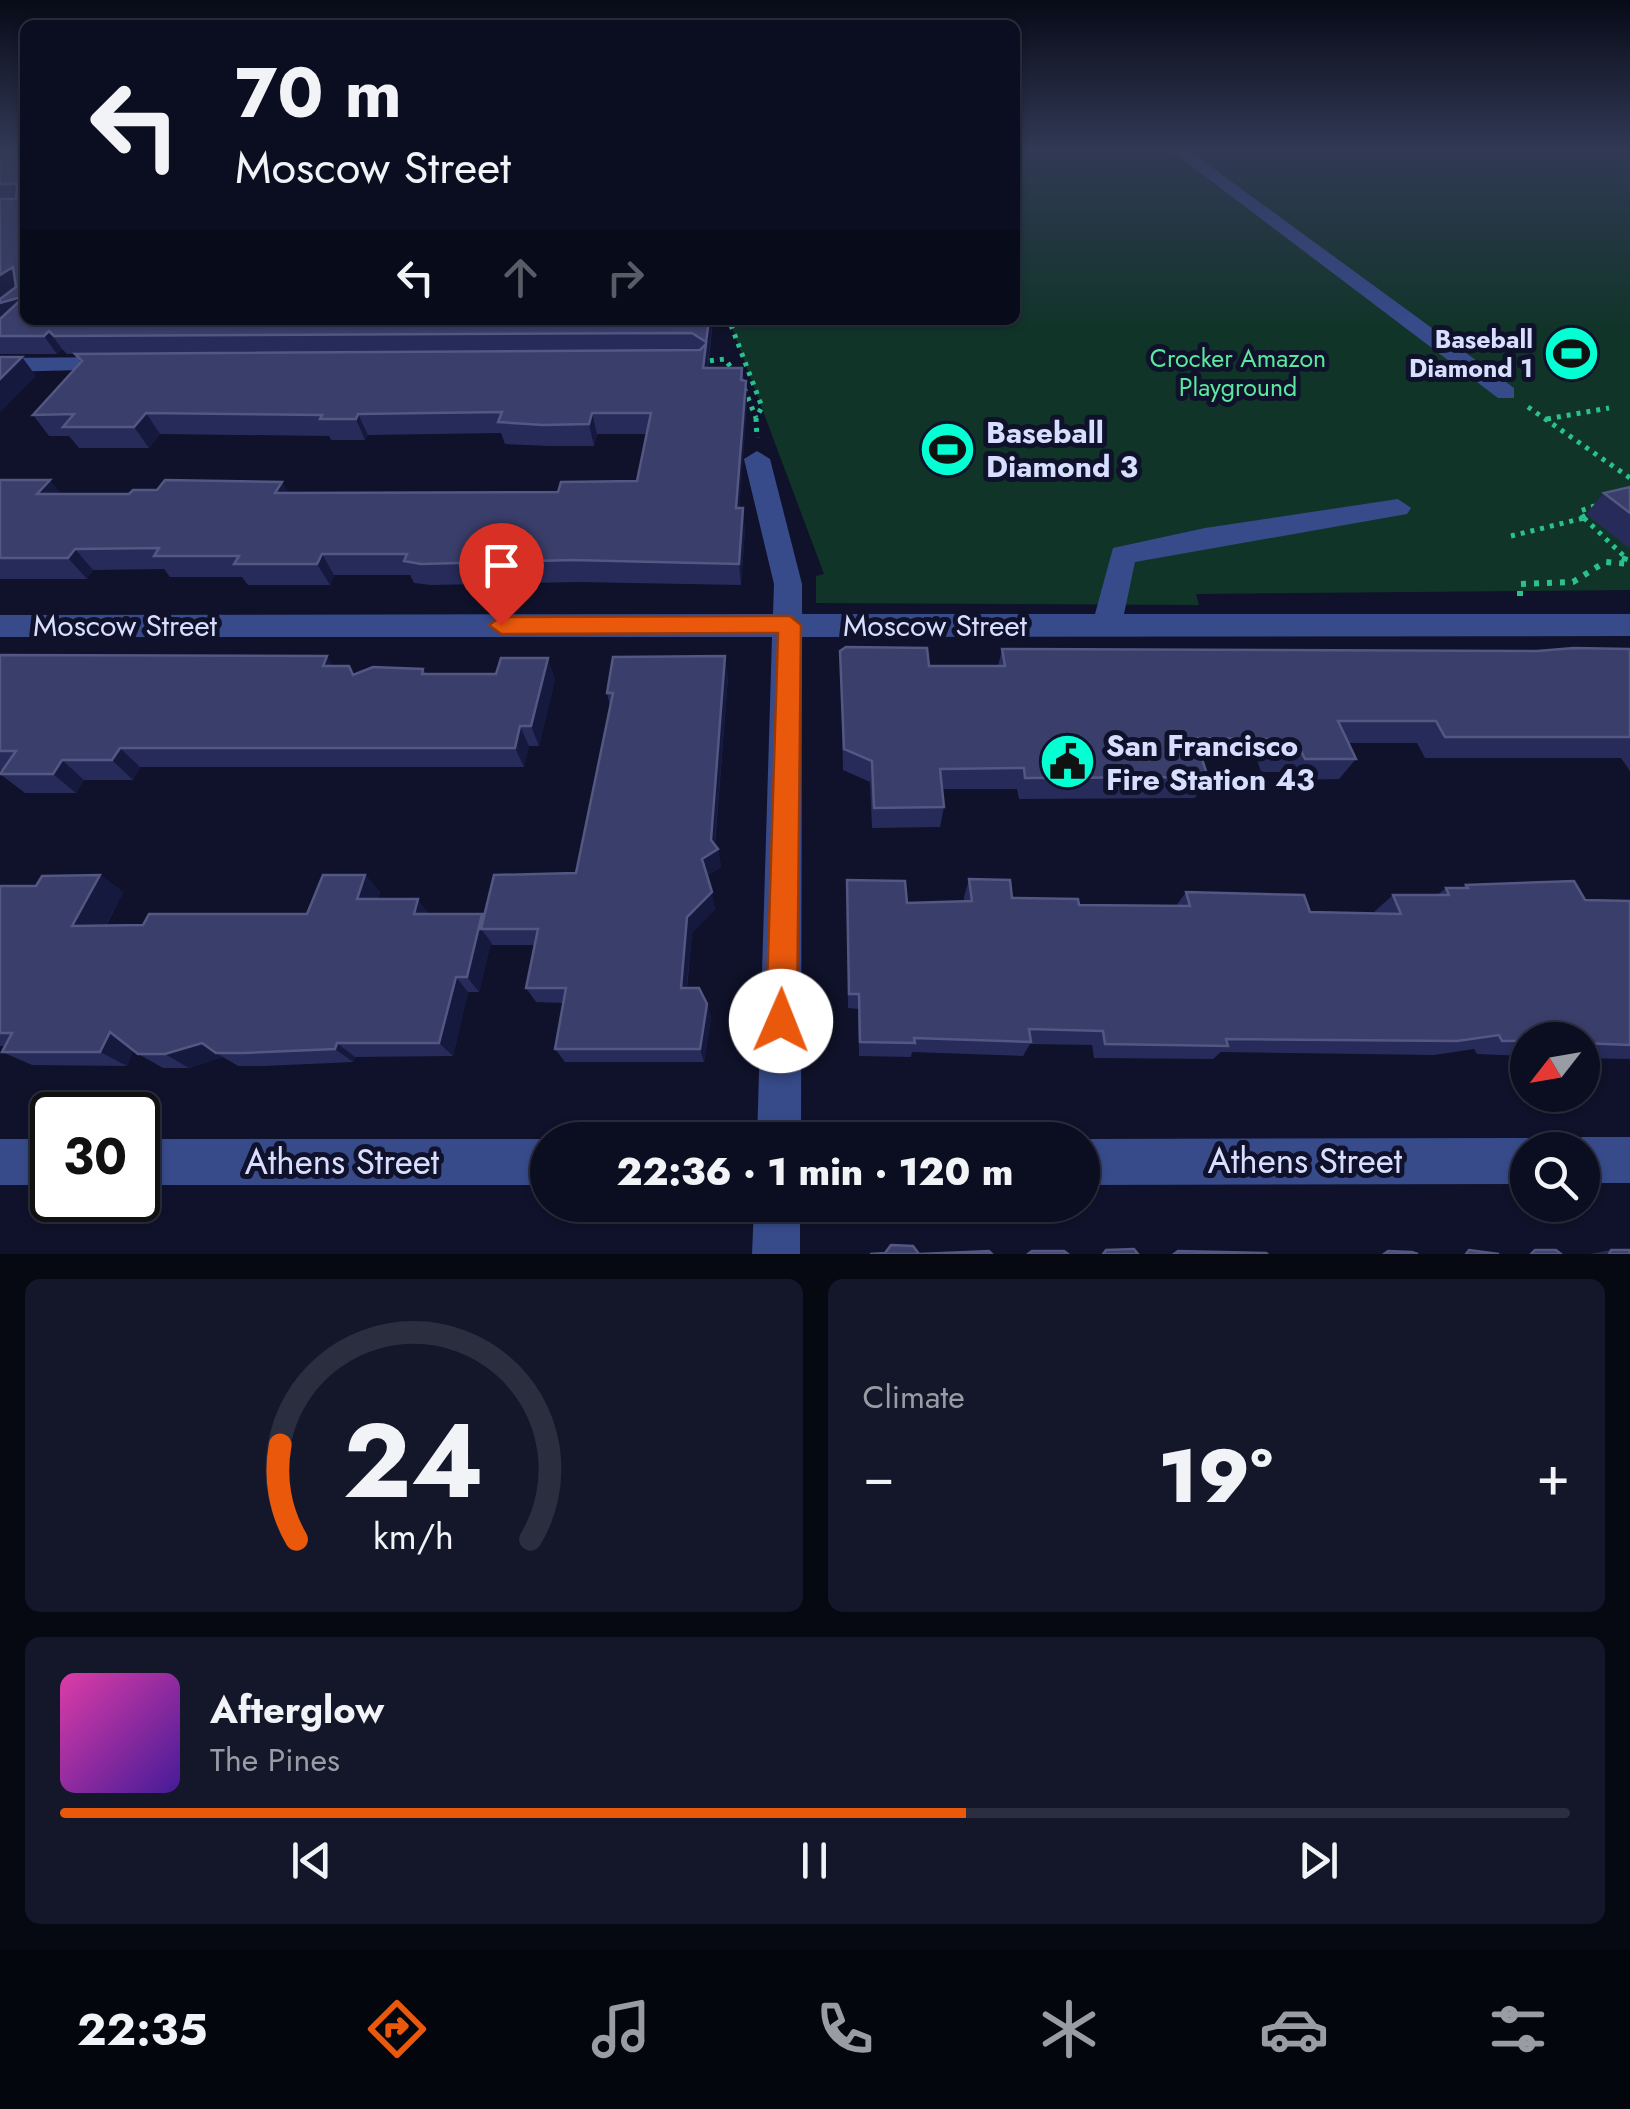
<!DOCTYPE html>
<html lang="en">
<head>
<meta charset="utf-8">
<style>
	body { margin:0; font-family:Jost,sans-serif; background:#141729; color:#f1f3f6; height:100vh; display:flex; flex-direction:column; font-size:38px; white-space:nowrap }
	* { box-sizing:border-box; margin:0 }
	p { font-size:32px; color:#9a9ca5 }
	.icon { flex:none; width:55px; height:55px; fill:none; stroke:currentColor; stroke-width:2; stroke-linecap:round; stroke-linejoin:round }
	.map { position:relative; height:1254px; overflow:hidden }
	.sheet { display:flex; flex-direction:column; gap:25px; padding:25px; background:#060812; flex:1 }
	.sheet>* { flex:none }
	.banner { position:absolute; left:20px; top:20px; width:1000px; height:305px; border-radius:15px; box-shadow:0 2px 8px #0004,0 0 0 2px #2b2e3e; background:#0b0e20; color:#f1f3f6; overflow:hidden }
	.needle { width:65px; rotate:239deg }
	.buttons { position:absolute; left:1510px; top:1022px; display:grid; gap:20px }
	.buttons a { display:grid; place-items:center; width:90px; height:90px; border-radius:50%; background:#0b0e20; box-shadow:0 2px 8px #0004,0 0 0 2px #2b2e3e; font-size:50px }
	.speed { position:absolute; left:30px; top:1092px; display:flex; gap:20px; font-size:50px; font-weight:700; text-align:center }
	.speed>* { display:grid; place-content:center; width:130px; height:130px; border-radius:50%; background:#0b0e20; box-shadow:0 2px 8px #0004,0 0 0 2px #2b2e3e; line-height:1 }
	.speed .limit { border:5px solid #111; border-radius:15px; background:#fff; color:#111 }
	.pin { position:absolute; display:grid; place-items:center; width:85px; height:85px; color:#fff; margin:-102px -42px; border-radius:50% 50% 50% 0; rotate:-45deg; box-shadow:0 0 10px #0007 }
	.pin .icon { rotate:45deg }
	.me { position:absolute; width:110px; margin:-55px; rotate:1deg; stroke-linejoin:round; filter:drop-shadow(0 0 8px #0008) }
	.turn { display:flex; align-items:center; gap:35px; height:210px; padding:0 50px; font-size:45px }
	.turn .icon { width:130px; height:130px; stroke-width:2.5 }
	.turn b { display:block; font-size:70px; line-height:85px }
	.lanes { display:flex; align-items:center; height:95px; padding:0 50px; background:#0003; justify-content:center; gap:50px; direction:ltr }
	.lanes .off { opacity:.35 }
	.big { font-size:75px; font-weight:800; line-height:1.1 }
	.sheet .widget { flex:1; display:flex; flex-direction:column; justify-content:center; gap:15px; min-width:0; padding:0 35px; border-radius:15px; background:#141729 }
	.sheet .dial { align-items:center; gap:0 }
	.dial svg { height:260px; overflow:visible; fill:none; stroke:#2b2e3e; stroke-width:7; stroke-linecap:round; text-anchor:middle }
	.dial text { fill:#f1f3f6; stroke:none }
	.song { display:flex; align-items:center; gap:30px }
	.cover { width:120px; height:120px; border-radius:15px; background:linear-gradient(135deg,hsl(320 70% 55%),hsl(260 70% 35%)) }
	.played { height:10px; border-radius:5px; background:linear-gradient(90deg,#ea580c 60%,#2b2e3e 60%) }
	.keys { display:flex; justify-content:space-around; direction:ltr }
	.heat { display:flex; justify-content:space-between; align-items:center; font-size:55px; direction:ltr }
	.sheet .tiles { flex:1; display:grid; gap:25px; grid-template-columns:1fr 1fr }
	.widget:last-child { grid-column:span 2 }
	.trip { position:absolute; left:530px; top:1122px; width:570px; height:100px; border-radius:50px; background:#0b0e20; box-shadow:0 2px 8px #0004,0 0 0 2px #2b2e3e; font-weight:800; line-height:100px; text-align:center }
	.dock { display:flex; height:160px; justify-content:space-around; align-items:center; background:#04060d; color:#9a9ca5 }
	.dock .icon { width:70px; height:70px }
	.dock .active { color:#ea580c }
	.dock b { font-size:45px; color:#f1f3f6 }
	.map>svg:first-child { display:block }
	.green { fill:#113429 }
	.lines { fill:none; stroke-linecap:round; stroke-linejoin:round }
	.path-far2 { stroke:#29c28e; stroke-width:4; stroke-dasharray:2.5 5; stroke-linecap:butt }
	.path-far1 { stroke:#29c28e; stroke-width:5; stroke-dasharray:4 6; stroke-linecap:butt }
	.path { stroke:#29c28e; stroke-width:6; stroke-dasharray:5 8; stroke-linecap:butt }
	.minor { fill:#374b8b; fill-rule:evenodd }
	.wall { fill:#272b59 }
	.shaded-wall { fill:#16193e }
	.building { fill:#3a3e6a; stroke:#535782; stroke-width:2.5 }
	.route { fill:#ea580c; stroke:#983908; stroke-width:2.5 }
	.labels { text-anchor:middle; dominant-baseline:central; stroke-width:10; stroke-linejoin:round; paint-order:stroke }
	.far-poi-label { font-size:25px; font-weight:bold; fill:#d7deff; stroke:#0f122a; text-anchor:end }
	.far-park-label { font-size:25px; fill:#5be79d; stroke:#0f122a }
	.poi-label { font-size:30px; font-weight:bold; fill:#d7deff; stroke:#0f122a; text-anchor:start }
	.street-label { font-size:30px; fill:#d7deff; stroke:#0f122a }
	.near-street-label { font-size:35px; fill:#d7deff; stroke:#0f122a }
</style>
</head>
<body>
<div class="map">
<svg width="1630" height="1254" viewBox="0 0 1630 1254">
	<rect width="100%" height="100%" fill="#0f122a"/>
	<!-- green -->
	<path class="green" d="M1015,152h615v438l-434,4 3,11 -383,-2v-27l8,-2 -95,-254h286z"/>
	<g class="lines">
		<!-- path-far2 -->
		<path class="path-far2" d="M729,320l3,8"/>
		<!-- path-far1 -->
		<path class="path-far1" d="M731,325l31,82 -6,11 1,20
			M700,362l25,-3 10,14
			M744,388l12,30
			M1528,407l102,71
			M1547,419l62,-11
			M1584,518l42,40
			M1584,518l-4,-7 20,-7
			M1511,536l73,-18"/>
		<!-- path -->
		<path class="path" d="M1624,561l2,-6
			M1520,596v-12l53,-2 32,-20 25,2"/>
		<!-- minor -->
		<path class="minor" d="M1173,152h18l323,236v10h-16z
			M117,357l8,2v10l-125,3v-14z
			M757,451l13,8 32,125v30h293l18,-66 92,-20 193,-29 13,9 -4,6 -272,48 -11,52h506v22l-828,1 -1,503h-44l15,-503h-772v-22l773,-1 1,-30 -30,-125z
			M1582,1137h48v46h-48v-33h-19l3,-6z
			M1528,1138l18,12h-18v34l-446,1v-46z
			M0,1139h52v46h-52z
			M138,1139h410v46h-410z
			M754,1205h46v49h-48z"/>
	</g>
	<!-- wall -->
	<path class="wall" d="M0,152h25v168h688l-5,48h34l5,34 -8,106 6,21 -4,56 -163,-3 -147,3 -17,-2 -4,-8h-76l-4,10h-82l-6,-8h-72l-6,-8 -71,1 -6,9h-87v-99l62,14h67l28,-4 125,-8 6,11 270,-1 79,-11 10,-47h-50l-3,12h-45l-44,-2 -4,-11 -133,2 -3,5h-34l-2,-4 -169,-2 -11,14h-70l-10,-12h-20l-16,-21 48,-52 -6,-9 145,-1 -153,1 -5,-5 -5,5h-57v-35l2,-1 -2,-2z
		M1630,487v62l-44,-35 18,-21z
		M1002,649l535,2 93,-2v122l-9,-13h-196l-8,-15h-69l8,16 -17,20 -50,1 -3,-8h-25l-4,-12h-55l6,17 -13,21 -176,1 -2,-10h-74l1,18 -4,20 -68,1 -2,-46 -27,-12 -3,-119 89,15h69z
		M0,655l333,11 21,9 69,-6 3,5 129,5 -16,67h-10l-5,21h-384l-7,13h-49l-8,13h-51l-25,-19 3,-4h-3z
		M728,677l-13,168 3,4 3,18 -14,9 8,33 -23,24 -5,55 20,16 4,14 -7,44h-139l-10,-13 8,-46 -27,-1 -10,-14 9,-43h-43l-1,-3 -12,50h-11l-15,64 -98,1 -2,5 -89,4h-26l-15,-9 -34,11h-26l-30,-17 -6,15 -95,-1 -30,-13 3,-6h-5v-160h36l64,-11 23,17 -17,34 37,-1 164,-11 58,-39 15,17 -2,7 51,15 55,3 92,-44 34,-167 -3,-13z
		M969,879l43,19 67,7 97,1 10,-14 124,20 64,2v-2l19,-17h44l9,-7h16l4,-3 119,15 45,1v158l-48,-1v-18h-54v16l-51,-2 -3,-5 -40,6 -213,-3 -8,7 -119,-1 -2,-13 -62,-1 -7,12 -111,-4 -1,5 -52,-1 -1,-47 -10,-1 -1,-128 60,23 57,-2v-4z
		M1611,1250l19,4h-40z"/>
	<!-- shaded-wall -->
	<path class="shaded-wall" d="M13,267l12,17 -25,17v-26z
		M25,296l-20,27 -5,-7v-13z
		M709,320h4l-5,41 -2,-19z
		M49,331l13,18 -5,5 -13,-18z
		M706,344l2,20 -3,25 -2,-21z
		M22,357l14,19 -36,37v-34z
		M746,381l1,21 -9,127 -2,-21z
		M146,413l14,21 -11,14 -15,-21z
		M592,413l5,21 -3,12 -5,-22z
		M358,414l10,21 -3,5 -9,-21z
		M50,480l17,21 -30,-7z
		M282,482l12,21 -19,-10z
		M743,508l2,21 -4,56 -2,-21z
		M75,549l18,21 -6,9 -19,-21z
		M322,554l12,21 -4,10 -13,-21z
		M327,656l13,21 -17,-11z
		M725,656l3,21 -14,174 4,-2 3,18 -15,10 -4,-18 9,-19z
		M548,658l7,21 -16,67 -8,-20z
		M520,726l9,20 -5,21 -9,-19z
		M120,748l20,19 -7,13 -21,-20z
		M62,760l22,20 -8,13 -23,-19z
		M100,875l23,17 -26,50 -25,-16z
		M365,875l15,17 -7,24 -16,-17z
		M712,892l3,17 -23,24 -7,70 -4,-15 6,-71z
		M418,899l13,18 -17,-3z
		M482,914l10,15h-11l10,13 -12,50 -12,-15z
		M456,977l12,15 -15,64 -14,-13z
		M707,1004l4,14 -7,44 -4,-13z
		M110,1032l26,14 -9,20 -27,-14z
		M202,1043l21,14 -34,11 -24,-14z
		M337,1043l18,14 -2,5 -18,-13z"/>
	<!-- building -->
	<path class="building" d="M0,152h25v168h684l-3,22 -14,-9 -638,3 -5,-5 -5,5h-44v-17l25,-23 -25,7v-4l16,-12 -3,-20 -13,8v-76h16l1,-15h-17z
		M706,344l-3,24h39l-1,12 5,1 -10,127h7l-4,56 -167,-4 -151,4 -17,-3 3,-7h-85l-5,10h-83l5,-8h-85l5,-8 -84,1 -7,9h-68v-78h50l-13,14h92l4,-4h24l8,-10 117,2 -7,11 283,-1 3,-10 76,-1 14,-68h-59l-3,11 -46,1 -45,-3 4,-10 -144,2 -2,5h-36l2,-4 -176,-2 -12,14h-71l11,-13 -41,1 49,-54 -7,-7 625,-4z
		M0,357h22l-22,22z
		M1630,487v26l-26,-20z
		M846,647l81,1 2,18h76l-3,-17 535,2 37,-3 56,1v88h-185l-9,-16h-98l18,38h-51l-4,-8h-26l-4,-12 -76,-1 13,39 -183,1 -1,-10 -84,1 4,38 -70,1 -2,-47 -28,-12 -4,-98z
		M0,655l327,1 -4,10h26l4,9 20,-8 50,2 -1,5h74l5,-16h47l-17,68h-11l-5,22h-395l-8,12h-50l-9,14h-53l16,-23h-16z
		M725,656l-14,184 7,9 -16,10 10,33 -25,25 -6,71h18l8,16 -7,45h-145l11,-61h-40l12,-59h-57l13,-54 82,-2 37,-180h-6l6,-36z
		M100,875l-28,51 71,-1 6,-11h158l16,-39h42l-8,24h61l-4,15h68l-15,63h-11l-17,66h-102l-2,6 -92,4h-27l-14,-10 -37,11h-27l-28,-22 -10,20h-98l10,-19h-12v-147h36l6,-10z
		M969,879l41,1 2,18 66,1 1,6 111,1 -4,-14 118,3 6,17 91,2 -8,-19h56l-3,-7h22l-2,-3 108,-4 11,19 45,1v144l-48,-2v-3l-80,1 -3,-6 -42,6 -231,-2 2,7 -123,-2 -2,-13 -74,-2 2,13 -117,-4 1,5 -55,-1 -1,-48h-10l-2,-114 58,1 2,22 65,-2z
		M891,1245l22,1 6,8 70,-3 3,3h-122l15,-1z
		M1134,1249l4,5h-35l3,-4z
		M1469,1250l30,4h-33z
		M1535,1250h21l5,4h-30z
		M1611,1250h18l1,4h-21z
		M1032,1251h32l4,3h-40z
		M1178,1251l88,2 2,1h-94z
		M1388,1251l24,1 6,2h-34z"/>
	<!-- sky -->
	<linearGradient id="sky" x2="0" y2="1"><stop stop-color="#080a17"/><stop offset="0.46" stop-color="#313955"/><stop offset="1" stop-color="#313955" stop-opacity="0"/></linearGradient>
	<rect width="1630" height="327" fill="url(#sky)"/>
	<!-- route -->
	<path class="route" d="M790,616l11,9 -4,396 -5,11 -11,5 -11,-5 -4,-11 12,-388 -277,1 -12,-9 12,-8z"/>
	<!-- icons -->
	<defs>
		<symbol id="stadium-disc" viewBox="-11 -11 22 22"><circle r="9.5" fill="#03ffd2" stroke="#0f122a"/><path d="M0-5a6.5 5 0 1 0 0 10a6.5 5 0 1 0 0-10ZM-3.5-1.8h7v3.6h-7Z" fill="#111"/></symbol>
		<symbol id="civic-disc" viewBox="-11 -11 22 22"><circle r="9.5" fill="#03ffd2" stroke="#0f122a"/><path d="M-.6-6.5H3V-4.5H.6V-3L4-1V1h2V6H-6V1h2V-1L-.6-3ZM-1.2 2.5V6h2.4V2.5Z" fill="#111"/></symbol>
	</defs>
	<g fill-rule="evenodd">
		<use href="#stadium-disc" x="1540" y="322" width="63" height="63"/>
		<use href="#stadium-disc" x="916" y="418" width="63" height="63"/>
		<use href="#civic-disc" x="1036" y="730" width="63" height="63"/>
	</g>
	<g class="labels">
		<!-- far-poi labels -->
		<g class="far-poi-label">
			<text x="1533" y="339">Baseball<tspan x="1533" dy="29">Diamond 1</tspan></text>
		</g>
		<!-- far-park labels -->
		<g class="far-park-label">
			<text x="1238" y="358">Crocker Amazon<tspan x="1238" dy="29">Playground</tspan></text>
		</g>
		<!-- poi labels -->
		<g class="poi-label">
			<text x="986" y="432">Baseball<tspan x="986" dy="34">Diamond 3</tspan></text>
			<text x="1106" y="745">San Francisco<tspan x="1106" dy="34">Fire Station 43</tspan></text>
		</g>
		<!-- street labels -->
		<g class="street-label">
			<text x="125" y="625">Moscow Street</text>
			<text x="935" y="625">Moscow Street</text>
		</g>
		<!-- near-street labels -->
		<g class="near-street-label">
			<text x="1305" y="1161">Athens Street</text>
			<text x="342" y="1162">Athens Street</text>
		</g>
	</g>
</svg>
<div class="buttons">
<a><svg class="needle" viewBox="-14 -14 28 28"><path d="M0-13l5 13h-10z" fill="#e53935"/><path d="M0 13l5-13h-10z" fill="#9a9ca5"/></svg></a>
<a><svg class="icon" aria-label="search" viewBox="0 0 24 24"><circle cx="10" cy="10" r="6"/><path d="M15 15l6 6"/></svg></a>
</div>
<div class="speed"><div class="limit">30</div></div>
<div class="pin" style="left:501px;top:625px;background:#d93025"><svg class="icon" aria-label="arrive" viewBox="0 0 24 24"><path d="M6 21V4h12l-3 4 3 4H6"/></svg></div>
<svg class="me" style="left:781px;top:1021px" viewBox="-20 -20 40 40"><circle r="19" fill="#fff"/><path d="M0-13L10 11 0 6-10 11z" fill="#ea580c"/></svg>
<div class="trip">22:36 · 1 min · 120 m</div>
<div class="banner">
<div class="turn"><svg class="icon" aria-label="left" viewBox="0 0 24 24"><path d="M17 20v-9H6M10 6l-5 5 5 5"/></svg><div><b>70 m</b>Moscow Street</div></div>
<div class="lanes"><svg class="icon" aria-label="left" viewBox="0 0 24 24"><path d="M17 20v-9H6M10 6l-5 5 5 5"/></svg><svg class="icon off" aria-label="ahead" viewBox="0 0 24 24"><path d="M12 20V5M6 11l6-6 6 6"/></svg><svg class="icon off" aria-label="right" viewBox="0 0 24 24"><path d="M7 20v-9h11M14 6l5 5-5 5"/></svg></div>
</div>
</div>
<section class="sheet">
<div class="tiles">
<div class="widget dial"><svg viewBox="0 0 100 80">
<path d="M14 69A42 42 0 1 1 86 69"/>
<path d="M14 69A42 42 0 0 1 9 40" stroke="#ea580c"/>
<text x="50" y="56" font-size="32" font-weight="700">24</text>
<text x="50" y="72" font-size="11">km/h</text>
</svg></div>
<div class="widget"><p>Climate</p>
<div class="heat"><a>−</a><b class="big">19°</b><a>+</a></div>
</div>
<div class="widget">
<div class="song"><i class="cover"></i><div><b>Afterglow</b><p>The Pines</p></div></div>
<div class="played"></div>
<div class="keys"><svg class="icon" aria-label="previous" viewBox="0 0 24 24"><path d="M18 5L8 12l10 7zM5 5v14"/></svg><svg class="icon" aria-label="pause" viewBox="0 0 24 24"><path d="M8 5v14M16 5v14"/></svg><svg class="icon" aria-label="next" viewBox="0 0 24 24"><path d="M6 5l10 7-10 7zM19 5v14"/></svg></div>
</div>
</div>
</section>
<nav class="dock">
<b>22:35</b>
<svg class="icon active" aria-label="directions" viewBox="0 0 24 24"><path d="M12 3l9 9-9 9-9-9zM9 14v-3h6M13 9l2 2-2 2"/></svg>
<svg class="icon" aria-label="music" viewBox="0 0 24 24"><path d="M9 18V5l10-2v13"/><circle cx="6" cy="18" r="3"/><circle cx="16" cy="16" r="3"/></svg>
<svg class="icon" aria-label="phone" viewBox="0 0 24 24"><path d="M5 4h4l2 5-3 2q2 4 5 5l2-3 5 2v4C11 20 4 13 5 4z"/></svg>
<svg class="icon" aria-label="climate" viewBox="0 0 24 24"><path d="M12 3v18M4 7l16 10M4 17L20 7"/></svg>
<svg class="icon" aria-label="car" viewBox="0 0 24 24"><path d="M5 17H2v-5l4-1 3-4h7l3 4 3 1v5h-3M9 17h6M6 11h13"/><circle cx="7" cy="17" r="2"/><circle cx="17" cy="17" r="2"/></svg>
<svg class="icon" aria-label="filters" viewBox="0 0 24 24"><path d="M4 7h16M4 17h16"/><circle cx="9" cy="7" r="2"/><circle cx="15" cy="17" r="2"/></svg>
</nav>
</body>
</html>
